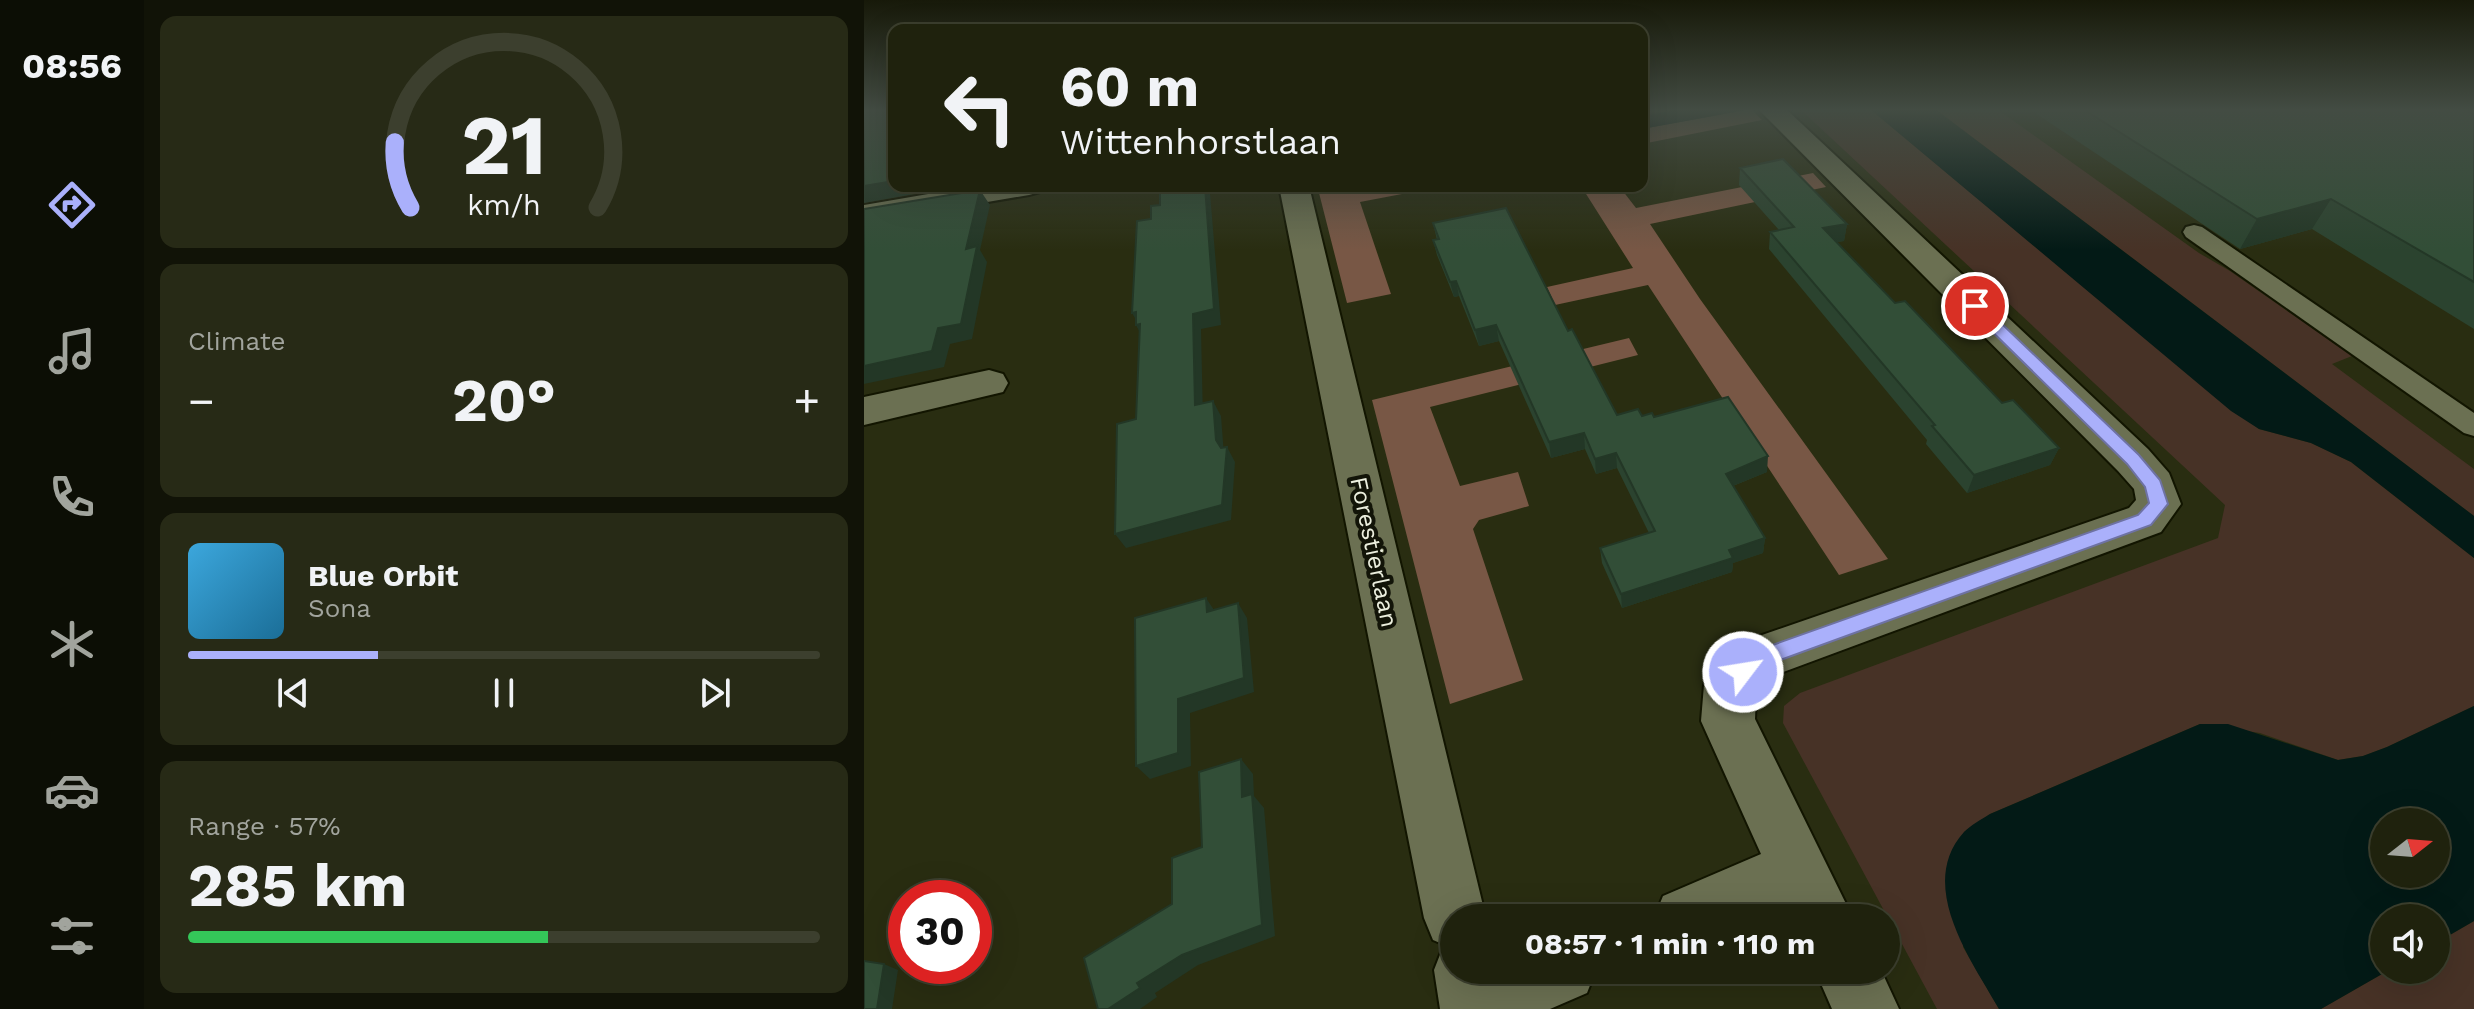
<!DOCTYPE html>
<html lang="en">
<head>
<meta charset="utf-8">
<style>
	body { margin:0; font-family:"Work Sans",sans-serif; background:#272a16; color:#f1f3f6; height:100vh; display:flex; flex-direction:column; font-size:30px; white-space:nowrap }
	* { box-sizing:border-box; margin:0 }
	p { font-size:26px; color:#a1a49d }
	.icon { flex:none; width:44px; height:44px; fill:none; stroke:currentColor; stroke-width:2; stroke-linecap:round; stroke-linejoin:round }
	.map { position:relative; flex:1; overflow:hidden }
	.sheet { display:flex; flex-direction:column; gap:16px; padding:16px; background:#111307; width:720px }
	.sheet>* { flex:none }
	.top-card { position:absolute; left:24px; top:24px; width:760px; height:168px; border-radius:16px; box-shadow:0 8px 32px #0002,0 0 0 2px #3c3f2e; background:#1f220d; color:#f1f3f6; overflow:hidden }
	.needle { width:52px; rotate:73deg }
	.fabs { position:absolute; left:1506px; top:808px; display:grid; gap:16px }
	.fabs a { display:grid; place-items:center; width:80px; height:80px; border-radius:50%; background:#1f220d; box-shadow:0 8px 32px #0002,0 0 0 2px #3c3f2e; font-size:40px }
	.speed { position:absolute; left:24px; top:880px; display:flex; gap:16px; font-size:40px; font-weight:700; text-align:center }
	.speed>* { display:grid; place-content:center; width:104px; height:104px; border-radius:50%; background:#1f220d; box-shadow:0 8px 32px #0002,0 0 0 2px #3c3f2e; line-height:1 }
	.speed .limit { border:12px solid #d22; background:#fff; color:#111 }
	.pin { position:absolute; display:grid; place-items:center; width:68px; height:68px; color:#fff; margin:-34px; border:4px solid #fff; border-radius:50%; box-shadow:0 2px 8px #0007 }
	.me { position:absolute; width:88px; margin:-44px; rotate:59deg; stroke-linejoin:round; filter:drop-shadow(0 0 6px #0008) }
	.turn { display:flex; align-items:center; gap:28px; height:168px; padding:0 40px; font-size:36px }
	.turn .icon { width:104px; height:104px; stroke-width:2.5 }
	.turn b { display:block; font-size:56px; line-height:68px }
	.big { font-size:60px; font-weight:700; line-height:1.1 }
	.sheet .card { flex:1; display:flex; flex-direction:column; justify-content:center; gap:12px; min-width:0; padding:0 28px; border-radius:16px; background:#272a16 }
	.sheet .dial { align-items:center; gap:0 }
	.dial svg { height:208px; overflow:visible; fill:none; stroke:#3c3f2e; stroke-width:7; stroke-linecap:round; text-anchor:middle }
	.dial text { fill:#f1f3f6; stroke:none }
	.song { display:flex; align-items:center; gap:24px }
	.cover { width:96px; height:96px; border-radius:12px; background:linear-gradient(135deg,hsl(200 70% 55%),hsl(200 70% 35%)) }
	.played { height:8px; border-radius:4px; background:linear-gradient(90deg,#aab0fb 30%,#3c3f2e 30%) }
	.keys { display:flex; justify-content:space-around; direction:ltr }
	.heat { display:flex; justify-content:space-between; align-items:center; font-size:44px; direction:ltr }
	.charge { height:12px; border-radius:6px; background:linear-gradient(90deg,#34c759 57%,#3c3f2e 0) }
	.trip { position:absolute; left:576px; top:904px; width:460px; height:80px; border-radius:40px; background:#1f220d; box-shadow:0 8px 32px #0002,0 0 0 2px #3c3f2e; font-weight:700; line-height:80px; text-align:center }
	main { display:flex; flex:1; min-height:0 }
	.tabs { display:flex; flex-direction:column; width:144px; justify-content:space-around; align-items:center; background:#0c0e05; color:#a1a49d }
	.tabs .icon { width:56px; height:56px }
	.tabs .on { color:#aab0fb }
	.tabs b { font-size:36px; color:#f1f3f6 }
	.map>svg:first-child { display:block }
	.green { fill:#473226 }
	.forest { fill:#785745 }
	.water { fill:#031a16; fill-rule:evenodd }
	.lines { fill:none; stroke-linecap:round; stroke-linejoin:round }
	.lane-casing { stroke:#121500; stroke-width:4 }
	.street-casing { stroke:#121500; stroke-width:4 }
	.lane { fill:#6b7052; fill-rule:evenodd }
	.street { fill:#6b7052; fill-rule:evenodd }
	.wall { fill:#2b432f }
	.shaded-wall { fill:#233726 }
	.building { fill:#324e37; stroke:#233726; stroke-width:2 }
	.route { fill:#aab0fb; stroke:#6e72a3; stroke-width:2 }
	.labels { text-anchor:middle; dominant-baseline:central; stroke-width:8; stroke-linejoin:round; paint-order:stroke }
	.street-label { font-size:24px; fill:#ecefde; stroke:#121408 }
</style>
</head>
<body>
<main>
<nav class="tabs">
<b>08:56</b>
<svg class="icon on" aria-label="directions" viewBox="0 0 24 24"><path d="M12 3l9 9-9 9-9-9zM9 14v-3h6M13 9l2 2-2 2"/></svg>
<svg class="icon" aria-label="music" viewBox="0 0 24 24"><path d="M9 18V5l10-2v13"/><circle cx="6" cy="18" r="3"/><circle cx="16" cy="16" r="3"/></svg>
<svg class="icon" aria-label="phone" viewBox="0 0 24 24"><path d="M5 4h4l2 5-3 2q2 4 5 5l2-3 5 2v4C11 20 4 13 5 4z"/></svg>
<svg class="icon" aria-label="climate" viewBox="0 0 24 24"><path d="M12 3v18M4 7l16 10M4 17L20 7"/></svg>
<svg class="icon" aria-label="car" viewBox="0 0 24 24"><path d="M5 17H2v-5l4-1 3-4h7l3 4 3 1v5h-3M9 17h6M6 11h13"/><circle cx="7" cy="17" r="2"/><circle cx="17" cy="17" r="2"/></svg>
<svg class="icon" aria-label="filters" viewBox="0 0 24 24"><path d="M4 7h16M4 17h16"/><circle cx="9" cy="7" r="2"/><circle cx="15" cy="17" r="2"/></svg>
</nav>
<section class="sheet">
<div class="card dial"><svg viewBox="0 0 100 80">
<path d="M14 69A42 42 0 1 1 86 69"/>
<path d="M14 69A42 42 0 0 1 8 44" stroke="#aab0fb"/>
<text x="50" y="56" font-size="32" font-weight="700">21</text>
<text x="50" y="72" font-size="11">km/h</text>
</svg></div>
<div class="card"><p>Climate</p>
<div class="heat"><a>−</a><b class="big">20°</b><a>+</a></div>
</div>
<div class="card">
<div class="song"><i class="cover"></i><div><b>Blue Orbit</b><p>Sona</p></div></div>
<div class="played"></div>
<div class="keys"><svg class="icon" aria-label="previous" viewBox="0 0 24 24"><path d="M18 5L8 12l10 7zM5 5v14"/></svg><svg class="icon" aria-label="pause" viewBox="0 0 24 24"><path d="M8 5v14M16 5v14"/></svg><svg class="icon" aria-label="next" viewBox="0 0 24 24"><path d="M6 5l10 7-10 7zM19 5v14"/></svg></div>
</div>
<div class="card"><p>Range · 57%</p><b class="big">285 km</b><div class="charge"></div></div>
</section>
<div class="map">
<svg width="1610" height="1009" viewBox="0 0 1610 1009">
	<rect width="100%" height="100%" fill="#292d11"/>
	<!-- green -->
	<path class="green" d="M936,109h70l315,262 74,58 52,14 40,19 123,96v148l-87,41 -24,9 -25,4 -78,-27 -60,-9 -210,90 -26,18 -1,115 36,62h-62l-154,-286 1,-17 16,-13 418,-155 7,-33z
		M1071,109h62l202,144 31,18 122,85 -20,8 142,105v47z
		M1610,921v88h-153l68,-39h47v-27z"/>
	<!-- forest -->
	<path class="forest" d="M887,109l11,11 -120,24v-15z
		M949,173l13,14 -176,37 50,75 188,260 -49,16 -191,-290 -93,20 -8,-18 86,-19 -52,-82h38l17,22z
		M470,186h110l-84,16 31,92 -44,9 -29,-114z
		M765,338l9,17 -208,52 30,79 58,-14 11,34 -50,14 -6,9 50,151 -73,24 -78,-304z"/>
	<!-- water -->
	<path class="water" d="M817,109h70l-109,20v-13z
		M1006,109h65l539,407v42l-123,-96 -40,-19 -52,-14 -28,-18z
		M1610,706v215l-38,22v-25h-52v52h5l-68,39h-322c-28,-49 -83,-124 -35,-177 7,-7 18,-13 26,-18l210,-90h28l110,36 25,-4 24,-9zM1520,822h52v52h-52z"/>
	<g class="lines">
		<defs>
			<path id="lane" d="M1330,225l8,2 272,186v23l-10,-3 -278,-196 -3,-5 3,-5z"/>
			<path id="street" d="M894,109h28l362,340 21,24 12,31 -20,28 -386,143 -19,19 -1,25 98,199h-63l-5,-12 -28,12h-103l9,-22 98,-42 -60,-133 3,-36 8,-16 27,-26 390,-135 7,-8 -2,-11 -16,-18z
				M111,186h69l-4,6 -11,3 -165,28v-18z
				M415,186h30l177,732h-32v52h142l-9,23 -37,16h-110l-6,-39 9,-23 4,-1 -14,-6 -9,-22z
				M125,370l14,4 5,9 -5,9 -139,33v-28z
				M951,970h66l18,39h-67z"/>
		</defs>
		<!-- lane casing -->
		<use href="#lane" class="lane-casing"/>
		<!-- street casing -->
		<use href="#street" class="street-casing"/>
		<!-- lane -->
		<use href="#lane" class="lane"/>
		<!-- street -->
		<use href="#street" class="street"/>
	</g>
	<!-- wall -->
	<path class="wall" d="M1165,109h433l12,5v215l-162,-100 -72,20z
		M876,168l107,56 -3,17 -7,1 58,61 107,100 57,45 -9,17 -83,28 -41,-49 1,-4 -158,-191 1,-17 9,-2 -40,-45z
		M569,223l135,108 49,84 37,2 113,55 -34,14 32,52 -2,15 -30,10 -1,9 -110,36 -20,-45 -2,-15 49,-15 -32,-65 -21,6 -11,-25 -34,9 -52,-117 -20,5 -20,-50 -5,1 -17,-42 -4,-15h4z"/>
	<!-- shaded-wall -->
	<path class="shaded-wall" d="M30,181v5h64l-94,17v-17z
		M341,186h14l1,5 -10,2 11,132 -20,4 2,91 -8,-15 -2,-91z
		M116,190l10,15 -10,45 7,12 -15,77 -22,5 -6,23 -80,17v-18l74,-38 28,-79z
		M1467,199l-19,30 -72,20 17,-30z
		M983,224l-3,17 -24,4 3,-17z
		M592,281l3,15 -5,1 -4,-15z
		M272,312l8,29 -8,-16h3l-7,-12z
		M632,325l3,16 -20,5 -4,-16z
		M349,401l8,15 3,39 -8,-15z
		M720,433l1,16 -34,9 -2,-16z
		M363,447l8,15 -4,58 -105,28 -11,-14z
		M1195,448l-9,17 -83,28 7,-18z
		M752,453l1,15 -21,6 -1,-15z
		M904,456l-1,16 -42,17 1,-15z
		M901,538l-2,15 -30,10 -1,9 -110,36 -1,-14 108,-44z
		M342,598l10,15 -9,-1z
		M374,603l9,15 7,74 -64,21 1,53 -41,13 -14,-13z
		M377,759l12,15 1,22 10,12 11,128 -77,29 -43,28 2,4 -17,12h-32l29,-26 105,-186z
		M20,964l14,6 -6,39h-15z"/>
	<!-- building -->
	<path class="building" d="M0,109h30v72l-30,5z
		M1219,109h379l12,5v168l-143,-83 -74,20z
		M919,159l64,65 -24,4 72,75 10,-2 97,102 11,-3 46,48 -85,27 -42,-49 3,-1 -165,-193 24,-5 -54,-59z
		M296,186h45l9,123 -21,5 2,91 18,-4 3,39 5,8 6,-1 -5,58 -107,29 2,-110 19,-5 4,-95 -4,1v-13l-4,1 5,-92 14,-2v-13l9,-1z
		M116,190l-14,59 11,-3 -16,78 -23,4 -6,23 -68,15v-157z
		M642,208l62,123 4,-2 45,86 21,-6 4,7 10,-3 2,4 74,-20 40,59 -42,18 39,64 -36,12 4,8 -112,36 -21,-46 55,-17 -39,-78 -21,6 -11,-26 -35,9 -53,-117 -21,5 -19,-49 -6,1 -17,-42 6,-1 -6,-16z
		M342,598l1,14 31,-9 6,75 -66,21v54l-42,13 -1,-148z
		M377,759l1,38 10,-3 10,131 -80,30 -45,28 3,5 -32,21h-10l-14,-51 88,-54v-46l30,-11 -3,-75z
		M0,961l20,3 -7,45h-13z"/>
	<!-- sky -->
	<linearGradient id="sky" x2="0" y2="1"><stop stop-color="#171909"/><stop offset="0.44" stop-color="#434c43"/><stop offset="1" stop-color="#434c43" stop-opacity="0"/></linearGradient>
	<rect width="1610" height="250" fill="url(#sky)"/>
	<!-- route -->
	<path class="route" d="M1111,302l5,1 159,152 21,25 8,24 -17,21 -387,141 -21,16 -7,-3 -3,-7 17,-19 388,-138 11,-12 -4,-16 -18,-23 -158,-155 -2,-3z"/>
	<g class="labels">
		<!-- street labels -->
		<g class="street-label">
			<text transform="translate(510 552) rotate(78)">Forestierlaan</text>
		</g>
	</g>
</svg>
<div class="fabs">
<a><svg class="needle" viewBox="-14 -14 28 28"><path d="M0-13l5 13h-10z" fill="#e53935"/><path d="M0 13l5-13h-10z" fill="#a1a49d"/></svg></a>
<a><svg class="icon" aria-label="sound" viewBox="0 0 24 24"><path d="M4 9h4l5-4v14l-5-4H4zM17 9q2 3 0 6"/></svg></a>
</div>
<div class="speed"><div class="limit">30</div></div>
<div class="pin" style="left:1111px;top:306px;background:#d93025"><svg class="icon" aria-label="arrive" viewBox="0 0 24 24"><path d="M6 21V4h12l-3 4 3 4H6"/></svg></div>
<svg class="me" style="left:879px;top:672px" viewBox="-20 -20 40 40"><circle r="17" fill="#aab0fb" stroke="#fff" stroke-width="3"/><path d="M0-11L8 9 0 5-8 9z" fill="#fff"/></svg>
<div class="trip">08:57 · 1 min · 110 m</div>
<div class="top-card">
<div class="turn"><svg class="icon" aria-label="left" viewBox="0 0 24 24"><path d="M17 20v-9H6M10 6l-5 5 5 5"/></svg><div><b>60 m</b>Wittenhorstlaan</div></div>
</div>
</div>
</main>
</body>
</html>
